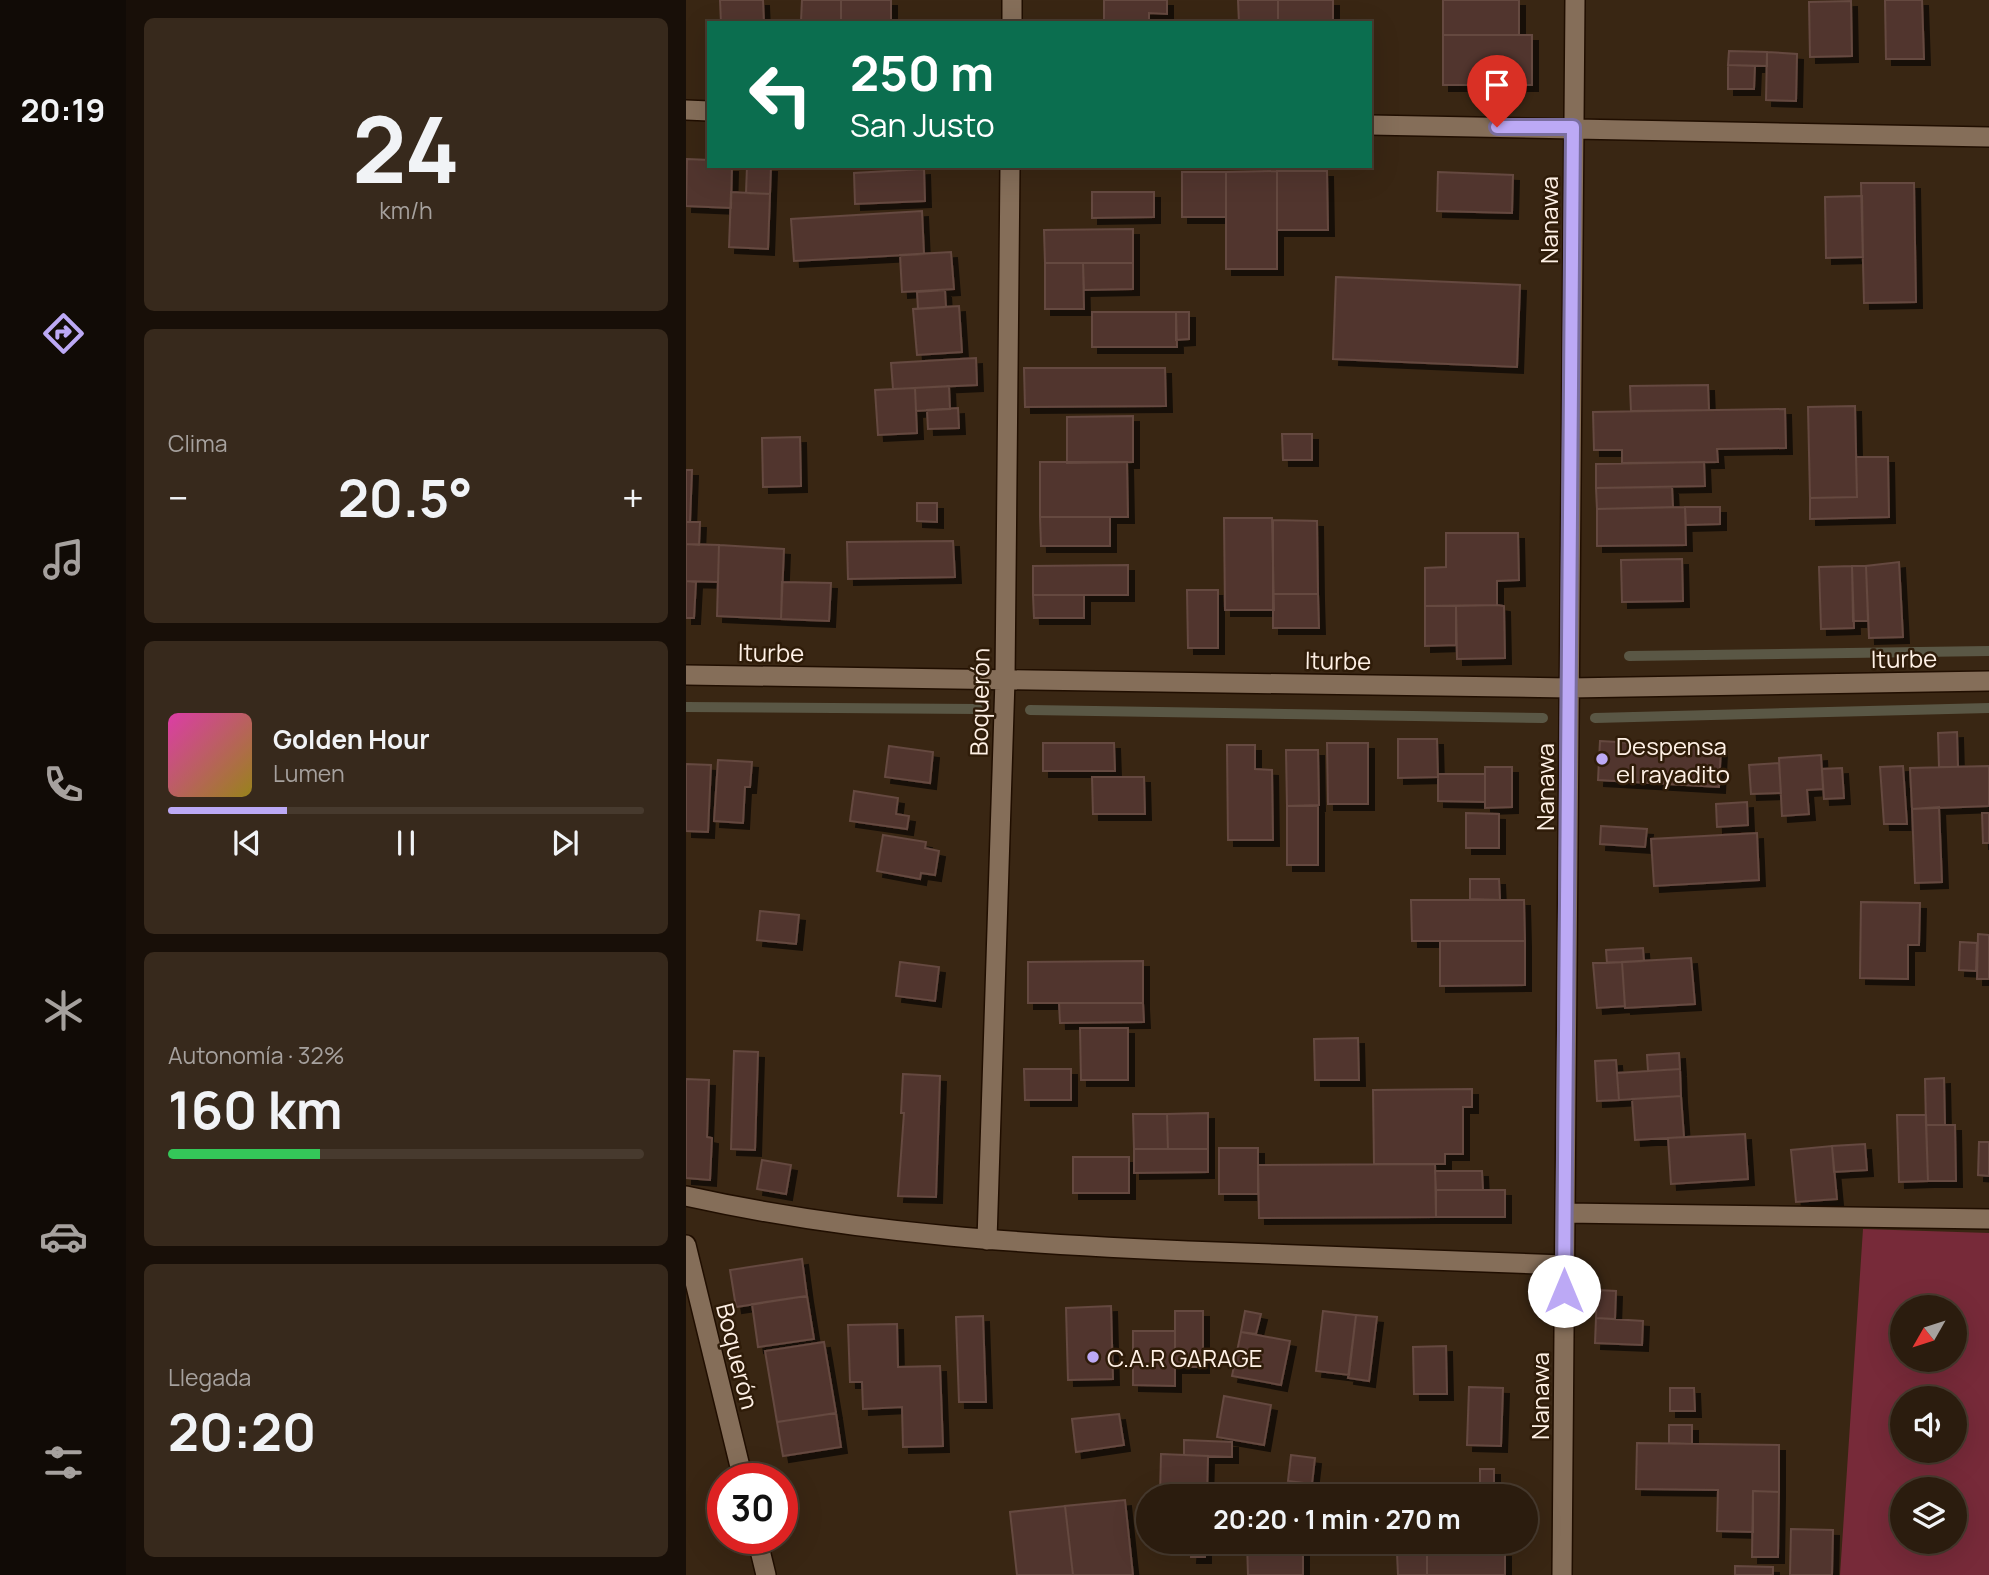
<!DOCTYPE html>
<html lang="es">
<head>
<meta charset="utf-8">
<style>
	body { margin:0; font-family:Manrope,sans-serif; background:#37291c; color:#f1f3f6; height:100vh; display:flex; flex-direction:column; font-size:26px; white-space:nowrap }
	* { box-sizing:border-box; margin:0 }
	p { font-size:23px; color:#a6a19e }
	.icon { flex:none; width:38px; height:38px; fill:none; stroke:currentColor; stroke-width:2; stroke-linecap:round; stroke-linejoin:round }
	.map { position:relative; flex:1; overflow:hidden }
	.drawer { display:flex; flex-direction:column; gap:18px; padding:18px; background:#180f08; width:560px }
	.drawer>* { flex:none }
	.guide { position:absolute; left:21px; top:21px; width:665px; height:147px; border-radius:0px; box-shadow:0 7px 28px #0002,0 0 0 2px #473a2e; background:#0b6e4f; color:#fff; overflow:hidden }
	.needle { width:46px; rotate:231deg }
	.fabs { position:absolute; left:1204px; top:1295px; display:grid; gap:14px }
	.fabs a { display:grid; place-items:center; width:77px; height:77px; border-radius:50%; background:#2b1c0e; box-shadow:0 7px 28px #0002,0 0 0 2px #473a2e; font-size:35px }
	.speed { position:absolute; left:21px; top:1463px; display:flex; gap:14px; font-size:35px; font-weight:700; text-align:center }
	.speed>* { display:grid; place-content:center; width:91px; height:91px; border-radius:50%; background:#2b1c0e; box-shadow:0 7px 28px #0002,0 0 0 2px #473a2e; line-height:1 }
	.speed .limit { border:10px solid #d22; background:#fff; color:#111 }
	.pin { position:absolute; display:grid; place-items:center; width:60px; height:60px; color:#fff; margin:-72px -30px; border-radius:50% 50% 50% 0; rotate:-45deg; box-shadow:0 0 7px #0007 }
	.pin .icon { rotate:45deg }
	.me { position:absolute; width:77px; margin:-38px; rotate:0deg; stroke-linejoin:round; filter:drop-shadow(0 0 5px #0008) }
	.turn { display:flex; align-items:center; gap:24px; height:147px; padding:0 28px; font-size:32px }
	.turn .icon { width:91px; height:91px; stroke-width:2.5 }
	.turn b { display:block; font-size:49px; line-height:60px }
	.big { font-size:52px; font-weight:700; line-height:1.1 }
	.drawer .card { flex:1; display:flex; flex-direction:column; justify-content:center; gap:10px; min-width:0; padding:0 24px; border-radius:10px; background:#37291c }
	.drawer .dial { align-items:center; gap:0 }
	.dial b { font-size:91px; line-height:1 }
	.song { display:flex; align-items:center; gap:21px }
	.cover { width:84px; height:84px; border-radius:10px; background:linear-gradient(135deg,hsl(320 70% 55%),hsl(50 70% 35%)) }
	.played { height:7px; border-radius:4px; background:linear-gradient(90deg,#bca9f5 25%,#473a2e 25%) }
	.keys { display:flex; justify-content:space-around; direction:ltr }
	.heat { display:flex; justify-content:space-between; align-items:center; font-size:38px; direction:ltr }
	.charge { height:10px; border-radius:5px; background:linear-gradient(90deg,#34c759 32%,#473a2e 0) }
	.trip { position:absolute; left:450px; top:1484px; width:402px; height:70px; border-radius:35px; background:#2b1c0e; box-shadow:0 7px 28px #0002,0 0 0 2px #473a2e; font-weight:700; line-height:70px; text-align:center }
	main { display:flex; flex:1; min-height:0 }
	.tab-bar { display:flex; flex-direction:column; width:126px; justify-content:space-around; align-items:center; background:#110b06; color:#a6a19e }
	.tab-bar .icon { width:49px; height:49px }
	.tab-bar .active { color:#bca9f5 }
	.tab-bar b { font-size:32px; color:#f1f3f6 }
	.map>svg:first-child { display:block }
	.green { fill:#772a39; fill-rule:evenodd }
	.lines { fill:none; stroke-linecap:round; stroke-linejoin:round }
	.stream { stroke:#5a5745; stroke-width:10 }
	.building { fill:#51362d; stroke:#654840; stroke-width:2; filter:url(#shadow) }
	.minor-casing { stroke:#200e00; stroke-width:22 }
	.minor { stroke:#856e59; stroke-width:19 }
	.route-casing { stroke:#7a6e9f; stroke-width:18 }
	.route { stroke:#bca9f5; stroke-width:12 }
	.poi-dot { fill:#bca9f5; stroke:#2f1c09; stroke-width:2.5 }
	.labels { text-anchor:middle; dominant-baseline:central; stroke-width:5; stroke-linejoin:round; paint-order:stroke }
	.street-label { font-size:24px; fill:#fef0e5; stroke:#2f1c09 }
	.poi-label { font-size:24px; fill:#fef0e5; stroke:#2f1c09; text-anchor:start }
</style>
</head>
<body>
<main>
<nav class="tab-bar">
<b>20:19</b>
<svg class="icon active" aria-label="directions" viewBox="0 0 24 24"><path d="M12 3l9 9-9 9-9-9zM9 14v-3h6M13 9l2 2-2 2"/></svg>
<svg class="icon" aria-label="music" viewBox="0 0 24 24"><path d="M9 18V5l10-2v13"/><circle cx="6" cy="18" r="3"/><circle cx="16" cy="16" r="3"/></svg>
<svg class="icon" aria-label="phone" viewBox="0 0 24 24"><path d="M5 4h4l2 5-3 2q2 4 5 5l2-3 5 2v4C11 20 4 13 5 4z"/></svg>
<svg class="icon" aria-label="climate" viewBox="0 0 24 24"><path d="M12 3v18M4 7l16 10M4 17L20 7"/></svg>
<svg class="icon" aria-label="car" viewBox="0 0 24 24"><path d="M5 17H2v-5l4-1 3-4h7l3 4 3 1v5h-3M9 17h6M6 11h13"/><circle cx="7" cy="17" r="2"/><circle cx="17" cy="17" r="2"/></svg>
<svg class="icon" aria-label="filters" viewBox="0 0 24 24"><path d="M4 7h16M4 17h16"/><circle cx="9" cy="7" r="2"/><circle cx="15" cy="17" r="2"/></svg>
</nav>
<section class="drawer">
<div class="card dial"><b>24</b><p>km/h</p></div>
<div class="card"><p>Clima</p>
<div class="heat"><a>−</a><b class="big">20.5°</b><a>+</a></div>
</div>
<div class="card">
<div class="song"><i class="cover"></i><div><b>Golden Hour</b><p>Lumen</p></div></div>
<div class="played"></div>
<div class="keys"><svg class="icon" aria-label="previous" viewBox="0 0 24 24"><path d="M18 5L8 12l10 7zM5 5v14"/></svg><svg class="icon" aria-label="pause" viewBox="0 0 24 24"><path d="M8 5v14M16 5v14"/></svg><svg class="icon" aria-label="next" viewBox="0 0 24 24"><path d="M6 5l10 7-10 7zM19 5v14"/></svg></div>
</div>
<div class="card"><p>Autonomía · 32%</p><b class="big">160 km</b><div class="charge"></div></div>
<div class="card"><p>Llegada</p><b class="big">20:20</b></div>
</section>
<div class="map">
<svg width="1303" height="1575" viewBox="0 0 1303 1575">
	<defs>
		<filter id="shadow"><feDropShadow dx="6" dy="6" stdDeviation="0" flood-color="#0009"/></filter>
	</defs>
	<rect width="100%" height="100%" fill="#392613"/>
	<!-- green -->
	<path class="green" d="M1177,1229l126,4v342h-149zM1216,1307h53v53h-53zM1216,1398h53v53h-53zM1216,1489h53v53h-53z"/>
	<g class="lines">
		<!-- stream -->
		<path class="stream" d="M943,656l360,-5
			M0,707l292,2
			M344,710l513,8
			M909,718l394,-10"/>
	</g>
	<!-- building -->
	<path class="building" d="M34,0h43l1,23h-43z
		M116,0h39v23l-40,-2z
		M155,0h50v23h-50z
		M418,0h63v14l-18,-1v10h-45z
		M552,0h40v23h-39z
		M592,0h55v23l-55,-1z
		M757,0h76v35h-76z
		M1199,0h37l2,59h-38z
		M1165,1l1,55 -42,1 -1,-55z
		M757,35h89v50h-89z
		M1043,51l38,1v14l-39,-1z
		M1081,52l30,2 -1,47 -30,-1z
		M1042,65l27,1 -1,23h-26z
		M1,159l22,1v6h23l-1,42 -45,-2z
		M61,166h24l-1,28 -24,-1z
		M238,169l1,32 -70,3 -1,-31z
		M591,171h50l1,59h-51z
		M591,171v98h-51v-97z
		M496,172h44v45h-44z
		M752,172l75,3 -1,38 -75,-2z
		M1175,183h53l2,119 -52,1z
		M45,192l39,2 -2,55 -39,-2z
		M406,192h62v25l-62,1z
		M1176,196l1,61 -37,1 -1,-61z
		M236,211l2,43 -130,7 -3,-42z
		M447,229v34h-88l-1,-33z
		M265,252l3,37 -52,3 -2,-37z
		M359,263h38l1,46h-39z
		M397,263h50v26l-49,1z
		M650,277l184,8 -3,82 -184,-8z
		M259,290l1,17 -28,2 -1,-17z
		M273,306l3,46 -45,3 -4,-46z
		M406,312h84l1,35h-85z
		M490,312h13v27l-13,1z
		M290,358l1,27 -84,4 -2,-26z
		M338,368h141l1,38 -141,1z
		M1022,385l1,25 -78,1 -1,-25z
		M263,386l1,23 -34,2 -1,-23z
		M229,388l2,45 -39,2 -3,-45z
		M1169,406l2,91 -47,1 -2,-91z
		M272,408l1,20 -31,1 -1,-19z
		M1099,409l1,39 -69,1 1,13 -96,1v-13h-28l-1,-38z
		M447,416v46l-66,1v-46z
		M596,434h30v26h-29z
		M114,437l1,49 -38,1 -1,-49z
		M1170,457h32l1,60 -79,2v-21l47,-1z
		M354,462h87l1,55h-88z
		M1018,462l1,24 -109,2v-24z
		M0,470h6l-2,52h-4z
		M986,487l1,20 -76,2 -1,-21z
		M231,503h20v19l-20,-1z
		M999,507h35v17l-34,1z
		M999,507l1,38 -89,1v-37z
		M354,517h70v29h-69z
		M538,518h48l2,92h-49z
		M587,520l44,1 1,73h-45z
		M0,522h14l-1,23 -13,-1z
		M760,533h72l1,47 -22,1v24l-72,1v-38l21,-1z
		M267,541l2,36 -107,2 -1,-37z
		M0,544l33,1 -1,37 -32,-1z
		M33,545l65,4 -3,70 -64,-3z
		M996,559l1,42 -61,1 -1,-42z
		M1213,562l4,75 -34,1 -3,-72z
		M442,565v30h-95v-29z
		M1166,566l2,62 -33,1 -2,-62z
		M1166,566h14l2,55h-15z
		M0,581l10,1 -2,36h-8z
		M96,582l49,1 -2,38 -48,-2z
		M501,590h31v58h-30z
		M587,594h45l1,34h-46z
		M347,595h51v23h-50z
		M811,605l7,1 1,52 -48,1 -1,-53z
		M739,606h31v39l-31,1z
		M1271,732l1,35h-19l-1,-34z
		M712,739h39l1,38 -40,1z
		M914,741l121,7 -2,39 -121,-7z
		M357,743h71l1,28h-72z
		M641,743h41v61h-40z
		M541,745h28v24l17,1 1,70h-45z
		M203,746l44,6 -3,31 -45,-6z
		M600,750h32l1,55 -32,1z
		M1135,755l2,34 -16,1 2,24 -27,2 -3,-58z
		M32,760l34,2 -2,25h-5l-2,36 -29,-2z
		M1093,763l2,30 -30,1 -2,-29z
		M0,764l25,1 -3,67 -22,-1z
		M1217,766l4,58h-23l-4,-57z
		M1303,766v40l-77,3 -2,-41z
		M799,767h27v40l-27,1z
		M1156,768l2,30 -20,1 -2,-30z
		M752,774h47v28l-47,-1z
		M406,777h52l1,37h-52z
		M168,791l44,7 -2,16 13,2 -2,13 -57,-8z
		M1061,802l1,23 -31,2 -1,-23z
		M601,806h31v59h-31z
		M1253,807l3,75 -27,1 -3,-74z
		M780,813l33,1v34h-33z
		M1296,813h7v30h-6z
		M915,826l46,3 -2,18 -45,-3z
		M1071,833l2,47 -105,6 -3,-47z
		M197,835l43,7 -1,6 14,3 -4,24 -14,-2 -1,6 -43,-8z
		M784,879h29l1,21 -30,-1z
		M725,900h113l1,41h-113z
		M1175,902l59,1 -1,42h-11v34l-48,-1z
		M74,911l39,4 -3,29 -39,-4z
		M1292,934l11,1v44h-12z
		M754,941h85v44l-85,1z
		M1274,942l17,1 -1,28 -17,-1z
		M957,948l1,13 -37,2 -1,-13z
		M1005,958l4,46 -70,4 -3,-46z
		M457,961v42h-115v-41z
		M214,962l39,5 -4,34 -39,-5z
		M936,962l3,44 -28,2 -4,-45z
		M373,1003h84l1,19 -84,1z
		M394,1028h48v52h-47z
		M672,1038l1,42h-44l-1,-41z
		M48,1051l24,1 -3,98 -24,-1z
		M993,1053l1,16 -32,2 -1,-16z
		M930,1060l3,40 -22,1 -2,-40z
		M338,1069h47v31h-46z
		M994,1069l1,27 -62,4 -2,-27z
		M217,1074l37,2 -4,121 -38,-1 6,-83h-3z
		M1258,1078l1,47h-19l-1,-46z
		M0,1079l23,1 -2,57 5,1 -2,42 -24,-2z
		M786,1089v18h-9v47h-18v10h-71l-1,-74z
		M995,1096l3,41 -49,3 -3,-41z
		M522,1113v36h-40l-1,-35z
		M447,1114h34l1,35h-34z
		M1211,1115h29l2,66 -29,1z
		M1240,1125h29l1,56h-28z
		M1059,1134l3,45 -77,5 -3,-46z
		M1293,1142h10v34l-11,-1z
		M1179,1144l2,26 -33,2 -2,-26z
		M1146,1146l5,53 -41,3 -5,-52z
		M533,1148h39v46h-39z
		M448,1149h74v23l-74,1z
		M387,1157h56v36h-56z
		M76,1160l29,5 -5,29 -29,-5z
		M749,1164l1,53 -177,1 -1,-53z
		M749,1171h47l1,19h-47z
		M750,1190h69v27h-69z
		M116,1259l5,37 -71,11 -6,-37z
		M911,1290l19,1 -1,28 -19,-1z
		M121,1296l7,43 -56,8 -6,-43z
		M425,1306l2,73 -45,1 -2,-72z
		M489,1311h28v56h-28z
		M559,1311l16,3 -5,20 -15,-2z
		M637,1311l33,4 -7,60 -33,-4z
		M670,1315l21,2 -8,64 -21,-3z
		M297,1316l3,86h-27l-3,-85z
		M910,1318l47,3 -1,24 -47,-2z
		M211,1324l1,43 42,-1 3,80 -40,1 -1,-40 -39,2 -1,-27h-12l-2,-57z
		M447,1331h42v55l-42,-1z
		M555,1332l49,9 -9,44 -49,-9z
		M138,1342l12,71 -59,9 -12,-71z
		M760,1346l1,48h-33l-1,-47z
		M783,1387l34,1 -2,58 -34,-1z
		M984,1388h24l1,23h-25z
		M538,1396l47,9 -7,40 -47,-8z
		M150,1413l5,34 -58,9 -6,-34z
		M433,1414l5,31 -48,7 -4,-33z
		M983,1425h23v19l-23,-1z
		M498,1440l48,2v15l-48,-2z
		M951,1443l142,2v47l-26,-1v41l-36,-1 1,-41 -82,-1z
		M475,1454l47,2 -1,40h-47z
		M605,1455l24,3 -3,26 -24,-3z
		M794,1469h14v16h-14z
		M794,1485h27v11h-27z
		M1067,1491l26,1 -1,65h-26z
		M439,1500l8,75h-60l-8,-69z
		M379,1506l8,69h-56l-7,-63z
		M1105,1529l42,1 -1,45h-42z
		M506,1542h13v15h-14z
		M561,1542h56v33h-55z
		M771,1542h17v10h-17z
		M819,1551v24h-78v-23z
		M741,1552v23h-29l-1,-22z
		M1049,1566l38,1v8h-38z"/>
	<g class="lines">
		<defs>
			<path id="minor" d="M326,23v-23
				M0,110l23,1
				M684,125l619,12
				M0,675l883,13 420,-7
				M0,1196c175,39 351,49 530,56 116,4 232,9 348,13
				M879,1213l424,6
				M301,1240l18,-560 5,-514
				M0,1245l57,234
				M71,1538l9,37
				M876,1575l13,-1575"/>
		</defs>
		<!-- minor casing -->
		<use href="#minor" class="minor-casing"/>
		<!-- minor -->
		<use href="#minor" class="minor"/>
	</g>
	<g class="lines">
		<defs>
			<path id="route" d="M811,127h76l-9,1164"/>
		</defs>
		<!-- route casing -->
		<use href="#route" class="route-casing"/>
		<!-- route -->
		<use href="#route" class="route"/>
	</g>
	<!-- markers -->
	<g class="poi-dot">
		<circle cx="916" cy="759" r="7"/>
		<circle cx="407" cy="1357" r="7"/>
	</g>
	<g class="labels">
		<!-- street labels -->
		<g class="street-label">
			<text transform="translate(862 220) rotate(-90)">Nanawa</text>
			<text transform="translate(85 652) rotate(1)">Iturbe</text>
			<text transform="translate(1218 658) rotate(-1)">Iturbe</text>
			<text transform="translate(652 660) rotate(1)">Iturbe</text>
			<text transform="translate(293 702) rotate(-89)">Boquerón</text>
			<text transform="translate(858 787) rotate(-90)">Nanawa</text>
			<text transform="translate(52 1356) rotate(76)">Boquerón</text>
			<text transform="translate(853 1396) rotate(-90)">Nanawa</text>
		</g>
		<!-- poi labels -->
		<g class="poi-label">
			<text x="930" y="745">Despensa<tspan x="930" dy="28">el rayadito</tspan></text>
			<text x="421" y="1357">C.A.R GARAGE</text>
		</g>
	</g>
</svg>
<div class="fabs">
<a><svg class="needle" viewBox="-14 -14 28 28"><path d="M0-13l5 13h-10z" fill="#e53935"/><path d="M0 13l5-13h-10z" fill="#a6a19e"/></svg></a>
<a><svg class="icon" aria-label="sound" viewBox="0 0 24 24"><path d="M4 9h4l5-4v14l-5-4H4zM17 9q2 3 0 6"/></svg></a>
<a><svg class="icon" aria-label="layers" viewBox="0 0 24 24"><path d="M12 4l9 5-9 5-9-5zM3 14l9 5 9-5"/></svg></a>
</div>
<div class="speed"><div class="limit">30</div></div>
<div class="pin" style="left:811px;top:127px;background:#d93025"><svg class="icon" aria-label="arrive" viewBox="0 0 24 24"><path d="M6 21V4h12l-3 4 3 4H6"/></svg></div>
<svg class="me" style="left:878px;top:1291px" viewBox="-20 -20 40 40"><circle r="19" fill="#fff"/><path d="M0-13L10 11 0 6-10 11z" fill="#bca9f5"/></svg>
<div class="trip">20:20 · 1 min · 270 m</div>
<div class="guide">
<div class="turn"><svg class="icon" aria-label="left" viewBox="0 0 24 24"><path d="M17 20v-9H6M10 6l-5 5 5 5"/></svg><div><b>250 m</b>San Justo</div></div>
</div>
</div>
</main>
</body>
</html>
